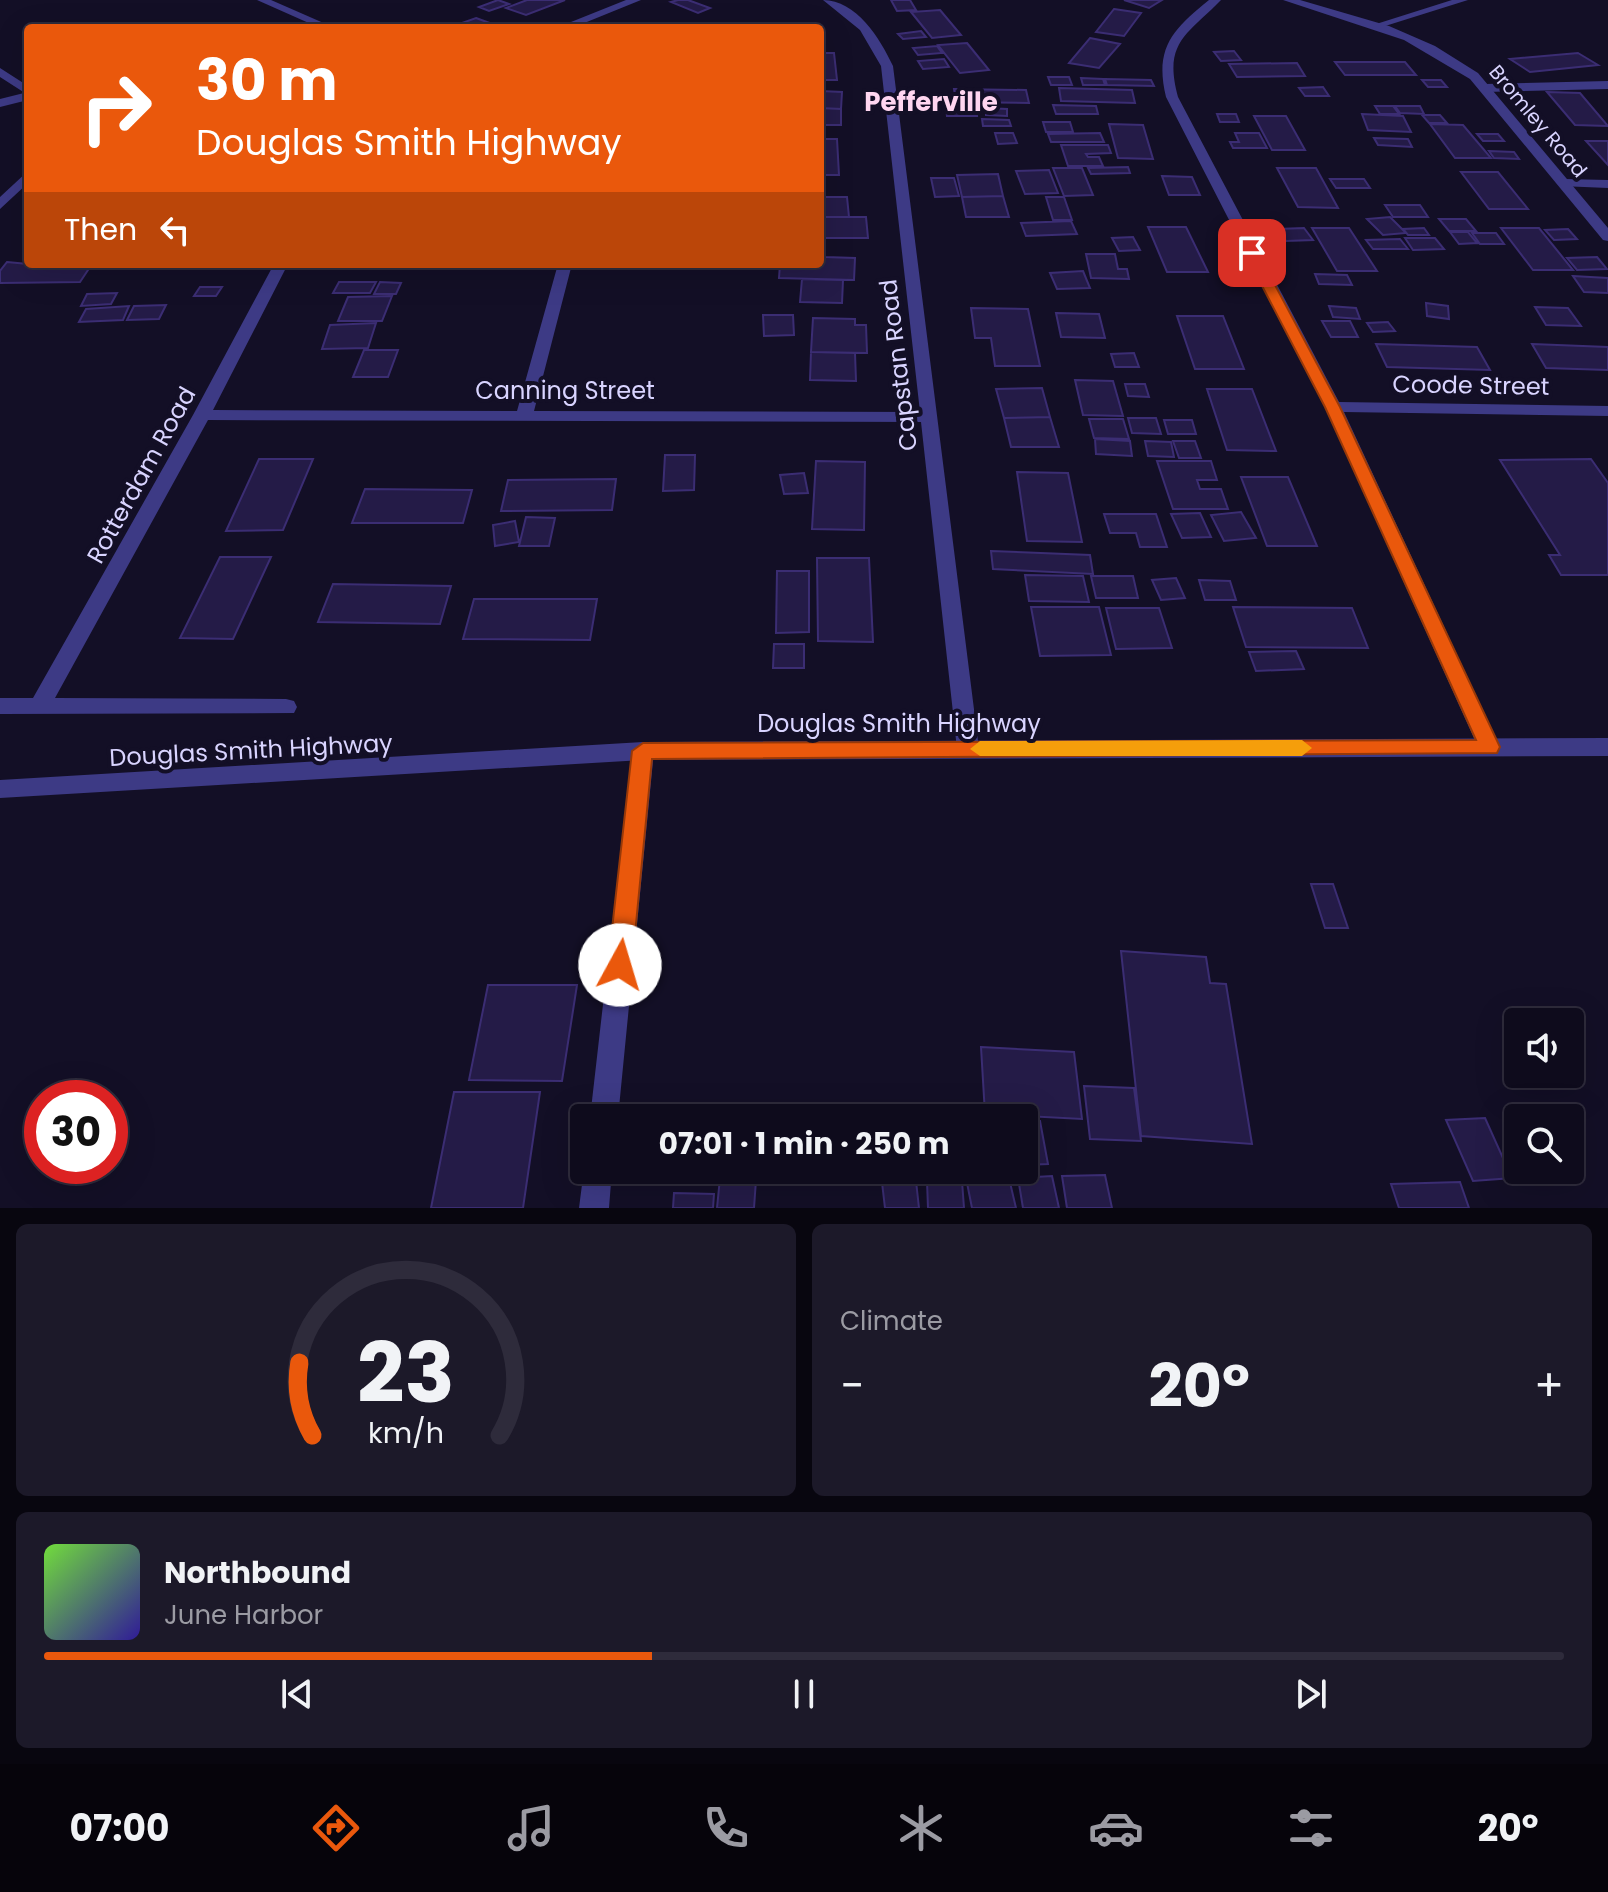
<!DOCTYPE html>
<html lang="en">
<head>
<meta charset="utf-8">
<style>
	body { margin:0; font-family:Poppins,sans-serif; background:#1c1929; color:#f1f3f6; height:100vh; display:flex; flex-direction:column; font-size:30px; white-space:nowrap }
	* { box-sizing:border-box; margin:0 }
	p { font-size:26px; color:#9b9ba3 }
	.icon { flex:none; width:44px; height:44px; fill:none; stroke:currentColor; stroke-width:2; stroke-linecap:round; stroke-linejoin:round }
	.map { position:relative; height:1208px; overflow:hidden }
	.drawer { display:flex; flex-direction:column; gap:16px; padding:16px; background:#08060f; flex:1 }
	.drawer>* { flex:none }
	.top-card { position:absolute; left:24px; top:24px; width:800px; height:244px; border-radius:8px; box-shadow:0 8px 32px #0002,0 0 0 2px #2e2b3b; background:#ea580c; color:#fff; overflow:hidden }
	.controls { position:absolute; left:1504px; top:1008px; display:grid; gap:16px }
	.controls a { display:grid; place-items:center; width:80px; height:80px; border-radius:8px; background:#0e0b1c; box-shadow:0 8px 32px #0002,0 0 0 2px #2e2b3b; font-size:40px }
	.speed { position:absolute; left:24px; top:1080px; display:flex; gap:16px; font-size:40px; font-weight:700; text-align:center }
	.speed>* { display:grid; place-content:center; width:104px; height:104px; border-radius:50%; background:#0e0b1c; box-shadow:0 8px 32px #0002,0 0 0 2px #2e2b3b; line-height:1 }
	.speed .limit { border:12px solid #d22; background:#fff; color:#111 }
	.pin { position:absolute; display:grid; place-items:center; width:68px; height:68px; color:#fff; margin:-34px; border-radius:16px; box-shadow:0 4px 12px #0006 }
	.me { position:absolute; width:88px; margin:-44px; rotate:6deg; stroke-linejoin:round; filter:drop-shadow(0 0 6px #0008) }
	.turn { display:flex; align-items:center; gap:28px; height:168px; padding:0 40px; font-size:36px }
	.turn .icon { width:104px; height:104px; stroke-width:2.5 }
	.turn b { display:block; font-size:56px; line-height:68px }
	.then { display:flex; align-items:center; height:76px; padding:0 40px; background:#0003; gap:16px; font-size:30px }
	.big { font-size:60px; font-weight:700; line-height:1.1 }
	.drawer .widget { flex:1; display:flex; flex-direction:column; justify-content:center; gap:12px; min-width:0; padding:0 28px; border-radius:12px; background:#1c1929 }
	.drawer .dial { align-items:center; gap:0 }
	.dial svg { height:208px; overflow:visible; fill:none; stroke:#2e2b3b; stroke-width:7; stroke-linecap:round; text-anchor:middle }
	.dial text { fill:#f1f3f6; stroke:none }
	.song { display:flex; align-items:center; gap:24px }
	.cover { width:96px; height:96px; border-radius:12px; background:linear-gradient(135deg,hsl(100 70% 55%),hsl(250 70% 35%)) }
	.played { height:8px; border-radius:4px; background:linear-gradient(90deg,#ea580c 40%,#2e2b3b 40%) }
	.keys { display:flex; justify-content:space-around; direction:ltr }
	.heat { display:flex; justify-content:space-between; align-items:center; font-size:44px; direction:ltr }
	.drawer .tiles { flex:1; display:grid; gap:16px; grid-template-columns:1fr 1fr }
	.widget:last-child { grid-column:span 2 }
	.trip { position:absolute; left:570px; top:1104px; width:468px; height:80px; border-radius:8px; background:#0e0b1c; box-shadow:0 8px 32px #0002,0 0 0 2px #2e2b3b; font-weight:700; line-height:80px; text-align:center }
	.menu { display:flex; height:128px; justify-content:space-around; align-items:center; background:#06040b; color:#9b9ba3 }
	.menu .icon { width:56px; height:56px }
	.menu .on { color:#ea580c }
	.menu b { font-size:36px; color:#f1f3f6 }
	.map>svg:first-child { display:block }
	.building { fill:#241b47; stroke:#3b2d73; stroke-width:2 }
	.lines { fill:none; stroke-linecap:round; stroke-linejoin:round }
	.service { fill:#3d3a85; fill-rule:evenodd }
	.minor { fill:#3d3a85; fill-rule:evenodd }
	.tertiary { fill:#3d3a85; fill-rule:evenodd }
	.route { fill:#ea580c; stroke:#983908; stroke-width:2 }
	.slow { fill:#f59e0b }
	.labels { text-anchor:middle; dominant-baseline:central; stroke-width:8; stroke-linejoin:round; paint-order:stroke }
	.far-street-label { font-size:20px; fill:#d9d4ff; stroke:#130f26 }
	.street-label { font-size:24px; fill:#d9d4ff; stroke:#130f26 }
	.far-district-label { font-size:26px; font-weight:bold; fill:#ffd6f0; stroke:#130f26 }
</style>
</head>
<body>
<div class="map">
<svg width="1608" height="1208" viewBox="0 0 1608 1208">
	<rect width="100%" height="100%" fill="#130f26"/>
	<!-- building -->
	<path class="building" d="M498,0l11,4 -20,7 -10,-4z
		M527,0h38l-39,15 -20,-7z
		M678,0h10l22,8 -12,5 -27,-11z
		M891,0h19l6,10 -19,1z
		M1124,0h38l-13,8z
		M1114,9l27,4 -17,23 -28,-4z
		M940,10l21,25 -29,3 -21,-26z
		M476,18l19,7 -47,3z
		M921,31l5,6 -23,2 -5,-5z
		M1090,38l30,6 -21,24 -30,-5z
		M967,43l22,27 -29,3 -22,-28z
		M937,46l5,7 -24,2 -5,-7z
		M1234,51l7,9 -20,1 -7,-9z
		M820,53h14l3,27h-17z
		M1578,53l20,12 -68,7 -20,-13z
		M944,59l5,8 -26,2 -5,-8z
		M1335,62h70l11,13h-71z
		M1297,63l8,13 -68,1 -8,-13z
		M1048,77h21l3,8h-21z
		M1081,78l22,1 2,6h-22z
		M1105,79l46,1 3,6 -47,-1z
		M1422,80h19l6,7h-19z
		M1323,87l6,9h-24l-6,-8z
		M1059,88l73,2 3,13 -74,-2z
		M954,89l72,1 3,13 -73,-1z
		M820,91l22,1 -1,17 -21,-1z
		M1547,92l33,1 28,33 -33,-1z
		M1053,105l43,1 2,8h-42z
		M1375,106h18l6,8h-19z
		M1395,106h25l4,8 -24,-1z
		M946,107l30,1 1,8h-30z
		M820,108l21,1v16h-21z
		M986,108l21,1v7l-21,-1z
		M1217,114h19l3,8h-19z
		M1362,114l41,2 8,16 -43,-2z
		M1422,115h18l7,8h-18z
		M1254,116h32l19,34h-33z
		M982,119l27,1 2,6h-28z
		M1043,122h27l3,10h-27z
		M1109,124l34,1 10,34 -35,-1z
		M1430,124l33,1 28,33h-36z
		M995,133h18l4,10 -19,1z
		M1100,133l4,9h-53l-3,-8z
		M1235,133h24l8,15h-34l-3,-6h9z
		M1477,134h21l6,7h-21z
		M1374,138l34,1 4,8 -34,-2z
		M820,139h17l2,36h-19z
		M1586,141h22v24z
		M1061,145h47l3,8 -25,1 2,3h11l4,9h-35z
		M1489,151l25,1 5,7 -25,-1z
		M1128,167l2,6 -39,1 -3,-6z
		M1053,168h29l11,27 -29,1z
		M1277,168h39l22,40 -40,-1z
		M1049,170l9,23 -33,1 -9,-23z
		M1461,172h37l30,37h-39z
		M998,174l5,22 -41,1 -5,-22z
		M1162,176l30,1 8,18h-31z
		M931,178h23l5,18 -24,1z
		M1330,179h34l6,9h-34z
		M1003,196l6,21h-43l-4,-20z
		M820,197h27l2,20h-29z
		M1046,197h18l8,23h-19z
		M1385,205h35l8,12h-35z
		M820,217h46l2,21h-48z
		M1390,217l16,16 -23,2 -16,-16z
		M1439,219h27l10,12h-27z
		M1071,221l6,13 -51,2 -5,-13z
		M1148,227h38l22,45h-41z
		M1304,228l9,12 -27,1 -8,-12z
		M1312,228h37l28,43h-40z
		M1424,228l5,7h-21l-5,-6z
		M1501,228h38l34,42h-40z
		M1568,229l9,10 -23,1 -9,-10z
		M1450,232h18l9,11 -18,1z
		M1472,233h24l8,11h-24z
		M1133,237l7,13 -21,1 -7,-13z
		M1405,238h30l9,11 -31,1z
		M1400,239l8,10h-35l-7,-9z
		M820,252h5v5l30,1 -1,22 -75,-2 1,-14h40z
		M1086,254h29l3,15h9l2,10 -38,-1z
		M1597,257l10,12 -30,1 -10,-12z
		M7,262l21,2h64l-12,18 -80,1v-12z
		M1083,271l7,17 -33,1 -7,-16z
		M1315,274l32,1 5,10 -33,-1z
		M1573,276l35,2v15l-24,-1z
		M802,279l41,1 -1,23 -42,-1z
		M339,282h37l-6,11h-37z
		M380,282l21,1 -5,11h-22z
		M200,287h22l-6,9h-22z
		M117,293l-6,11 -30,2 6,-12z
		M392,296l-10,25h-44l10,-24z
		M1426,303l22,3 1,13 -22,-3z
		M166,305l-7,14 -32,1 7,-14z
		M129,306l-6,14 -44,2 7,-13z
		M1329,306l27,2 4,11 -27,-2z
		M1535,307l33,1 13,18 -35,-1z
		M971,308l57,1 12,57h-45l-4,-28h-16z
		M1056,313l43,1 6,24 -44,-1z
		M763,315h30l1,20 -30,1z
		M1177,316h46l21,53h-49z
		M813,318l42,1v6h11l1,28 -56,-1z
		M1322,321h28l8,16h-27z
		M1388,322l7,9 -22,1 -6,-9z
		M376,323l-8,25 -46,1 8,-24z
		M1376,344l101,3 13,23 -103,-3z
		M1532,344l76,3v23l-62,-2z
		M364,350h34l-10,27h-35z
		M811,352l44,1 1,28 -46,-1z
		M1134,353l5,14h-24l-4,-13z
		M1075,380l38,1 10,35 -40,-1z
		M1125,384h20l4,13 -21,-1z
		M1042,388l8,29 -46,1 -8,-29z
		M1207,389h45l24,62 -49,-1z
		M1050,417l9,30h-48l-7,-29z
		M1128,418h28l5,16 -29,-1z
		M1089,419h34l6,20 -35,-1z
		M1164,420h28l4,14h-28z
		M1095,439l35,2 2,15 -36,-2z
		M1145,441l26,1 3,15 -26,-1z
		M1173,441h22l6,17h-22z
		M665,455h30l-1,35 -31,1z
		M259,459h54l-30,71 -57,1z
		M1591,459l17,24v92h-47l-12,-20h11l-60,-95z
		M816,461l49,1 -1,68 -52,-1z
		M1157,461h54l6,19h-20l3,9h21l7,20h-55z
		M1017,472l51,1 14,69 -55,-1z
		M804,473l4,20 -24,1 -4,-19z
		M1241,477h47l29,69h-50z
		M616,479l-4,31 -111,1 7,-31z
		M365,489l107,1 -9,33h-111z
		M1241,512l15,26 -32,3 -13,-26z
		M1200,513l11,24 -29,1 -11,-24z
		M1104,514h52l11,33h-27l-4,-14h-26z
		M526,517l29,1 -6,28h-30z
		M515,521l4,21 -24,4 -2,-21z
		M991,551l99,4 3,19 -100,-5z
		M220,557h51l-38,82 -53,-1z
		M817,558h52l4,84 -55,-1z
		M777,571h32v61l-33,1z
		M1025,575l58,1 6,26 -60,-1z
		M1091,576h42l5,22h-42z
		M1176,578l9,20 -24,2 -9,-20z
		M1199,580l31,1 6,19h-31z
		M333,584l118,2 -11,38 -122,-2z
		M474,599h123l-7,41 -127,-1z
		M1031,607h68l12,48 -71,1z
		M1233,607l119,1 16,40 -122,-1z
		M1106,608h53l13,40 -56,1z
		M774,644h30v24h-31z
		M1296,651l8,18 -48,2 -7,-19z
		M1311,884h22l15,44h-23z
		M1121,951l85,6 4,26 16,1 26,160 -111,-8z
		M488,985h89l-15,96 -93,-1z
		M981,1047l93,5 8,67 -97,-5z
		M1084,1086l50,2 7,53 -51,-2z
		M454,1092h86l-17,116h-92z
		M1485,1118l27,60 -39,3 -27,-61z
		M1040,1121l8,43 -24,1v-43z
		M915,1172l4,36h-34l-4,-34z
		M1008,1174l8,34h-44l-6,-30z
		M1105,1175l7,33h-45l-5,-32z
		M1052,1176l7,32h-36l-5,-30z
		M720,1178l36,2 -2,28h-37z
		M927,1181h35l2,27h-36z
		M1460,1182l9,26h-70l-8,-24z
		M674,1193l40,1 -1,14h-40z"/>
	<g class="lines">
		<!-- service -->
		<path class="service" d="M1452,0h16l-86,27 -9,-2z
			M1608,81v8l-123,3 -6,-4 6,-4z
			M28,92v8l-28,7v-8z
			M1565,179l43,1v8l-48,-2 -2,-3z"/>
		<!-- minor -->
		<path class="minor" d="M257,0h14l64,28h-15z
			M626,0h15l-69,28h-16z
			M823,0c33,0 57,38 70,66l86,683 -3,6 -8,3 -8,-3 -3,-6 -36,-327 -713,-2 -153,278 231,1 8,2 3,6 -3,6 -294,1v-16h33l160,-283 81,-151h14l-75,146 304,1 41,-147h14l-38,147 386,1 -39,-346 -21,-36z
			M1209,0h12c-34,35 -58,42 -43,97l161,305 269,4v10l-264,-4 156,335 -3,6 -8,3 -8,-3 -3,-6 -153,-340 -159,-310c-12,-49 7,-68 43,-97z
			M1283,0h17l89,26 46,20 43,27 130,155v13l-5,-1 -133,-161 -66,-39z
			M0,68l28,18v9l-28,-18z
			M28,171v12l-28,26v-12z
			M643,742l8,3 3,6 -36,367h-28l42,-367 3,-6z
			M584,1169l28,1 -3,38h-30z"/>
		<!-- tertiary -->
		<path class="tertiary" d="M1608,738v18l-965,4 -643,38v-18l643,-38z"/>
	</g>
	<!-- route -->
	<path class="route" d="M1252,249l6,4 82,154 160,340 -3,6 -845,6 -20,206 -4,8 -8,3 -8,-3 -4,-8 24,-214 11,-8 833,-3 -151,-333 -80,-154z"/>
	<!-- slow -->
	<path class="slow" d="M1302,740l10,8 -10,8h-322l-10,-7 10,-8z"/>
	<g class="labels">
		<!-- far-street labels -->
		<g class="far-street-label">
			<text transform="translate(1538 121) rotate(50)">Bromley Road</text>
		</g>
		<!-- street labels -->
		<g class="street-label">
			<text transform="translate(898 365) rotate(-97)">Capstan Road</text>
			<text transform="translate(1471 385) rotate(1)">Coode Street</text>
			<text x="565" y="390">Canning Street</text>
			<text transform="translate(141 475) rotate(-61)">Rotterdam Road</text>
			<text x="899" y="723">Douglas Smith Highway</text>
			<text transform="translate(251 750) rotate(-3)">Douglas Smith Highway</text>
		</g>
		<!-- far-district labels -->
		<g class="far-district-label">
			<text x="931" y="102">Pefferville</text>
		</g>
	</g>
</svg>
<div class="controls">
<a><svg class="icon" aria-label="sound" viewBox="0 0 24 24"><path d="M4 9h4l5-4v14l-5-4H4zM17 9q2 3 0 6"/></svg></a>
<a><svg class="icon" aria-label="search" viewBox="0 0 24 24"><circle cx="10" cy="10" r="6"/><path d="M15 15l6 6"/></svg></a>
</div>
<div class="speed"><div class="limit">30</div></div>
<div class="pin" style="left:1252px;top:253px;background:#d93025"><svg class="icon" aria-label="arrive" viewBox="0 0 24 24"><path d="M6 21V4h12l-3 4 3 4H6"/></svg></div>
<svg class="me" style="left:620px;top:965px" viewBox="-20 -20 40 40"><circle r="19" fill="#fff"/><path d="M0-13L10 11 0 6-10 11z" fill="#ea580c"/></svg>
<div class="trip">07:01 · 1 min · 250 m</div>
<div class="top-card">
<div class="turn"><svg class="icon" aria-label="right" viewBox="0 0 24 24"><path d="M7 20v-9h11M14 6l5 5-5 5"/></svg><div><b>30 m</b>Douglas Smith Highway</div></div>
<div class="then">Then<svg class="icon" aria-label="left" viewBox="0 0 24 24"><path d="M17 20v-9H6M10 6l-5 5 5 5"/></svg></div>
</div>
</div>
<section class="drawer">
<div class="tiles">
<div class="widget dial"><svg viewBox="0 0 100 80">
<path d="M14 69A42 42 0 1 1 86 69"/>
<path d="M14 69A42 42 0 0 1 9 41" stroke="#ea580c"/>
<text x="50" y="56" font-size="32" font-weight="700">23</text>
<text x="50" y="72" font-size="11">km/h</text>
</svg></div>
<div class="widget"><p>Climate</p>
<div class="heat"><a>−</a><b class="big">20°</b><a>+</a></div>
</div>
<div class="widget">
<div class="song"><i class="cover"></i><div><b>Northbound</b><p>June Harbor</p></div></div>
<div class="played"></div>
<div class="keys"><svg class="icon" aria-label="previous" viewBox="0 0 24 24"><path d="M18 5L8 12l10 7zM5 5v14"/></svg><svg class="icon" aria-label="pause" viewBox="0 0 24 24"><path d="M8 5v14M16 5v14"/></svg><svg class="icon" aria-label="next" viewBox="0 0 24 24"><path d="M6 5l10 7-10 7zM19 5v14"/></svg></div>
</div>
</div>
</section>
<nav class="menu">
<b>07:00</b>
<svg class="icon on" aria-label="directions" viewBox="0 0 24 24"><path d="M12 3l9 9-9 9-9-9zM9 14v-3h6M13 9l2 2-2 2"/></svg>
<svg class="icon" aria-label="music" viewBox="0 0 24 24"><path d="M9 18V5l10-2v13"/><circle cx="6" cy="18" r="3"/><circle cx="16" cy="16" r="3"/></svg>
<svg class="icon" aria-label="phone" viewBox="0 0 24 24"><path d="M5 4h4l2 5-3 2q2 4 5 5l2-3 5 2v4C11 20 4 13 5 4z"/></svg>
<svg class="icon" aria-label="climate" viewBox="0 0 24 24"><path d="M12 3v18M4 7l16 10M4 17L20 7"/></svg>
<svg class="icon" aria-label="car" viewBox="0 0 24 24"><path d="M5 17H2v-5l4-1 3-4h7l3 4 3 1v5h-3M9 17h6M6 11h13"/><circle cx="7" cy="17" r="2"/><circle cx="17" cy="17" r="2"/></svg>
<svg class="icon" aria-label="filters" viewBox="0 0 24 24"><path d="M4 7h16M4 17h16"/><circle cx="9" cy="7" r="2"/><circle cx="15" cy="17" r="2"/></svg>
<b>20°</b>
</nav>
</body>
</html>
